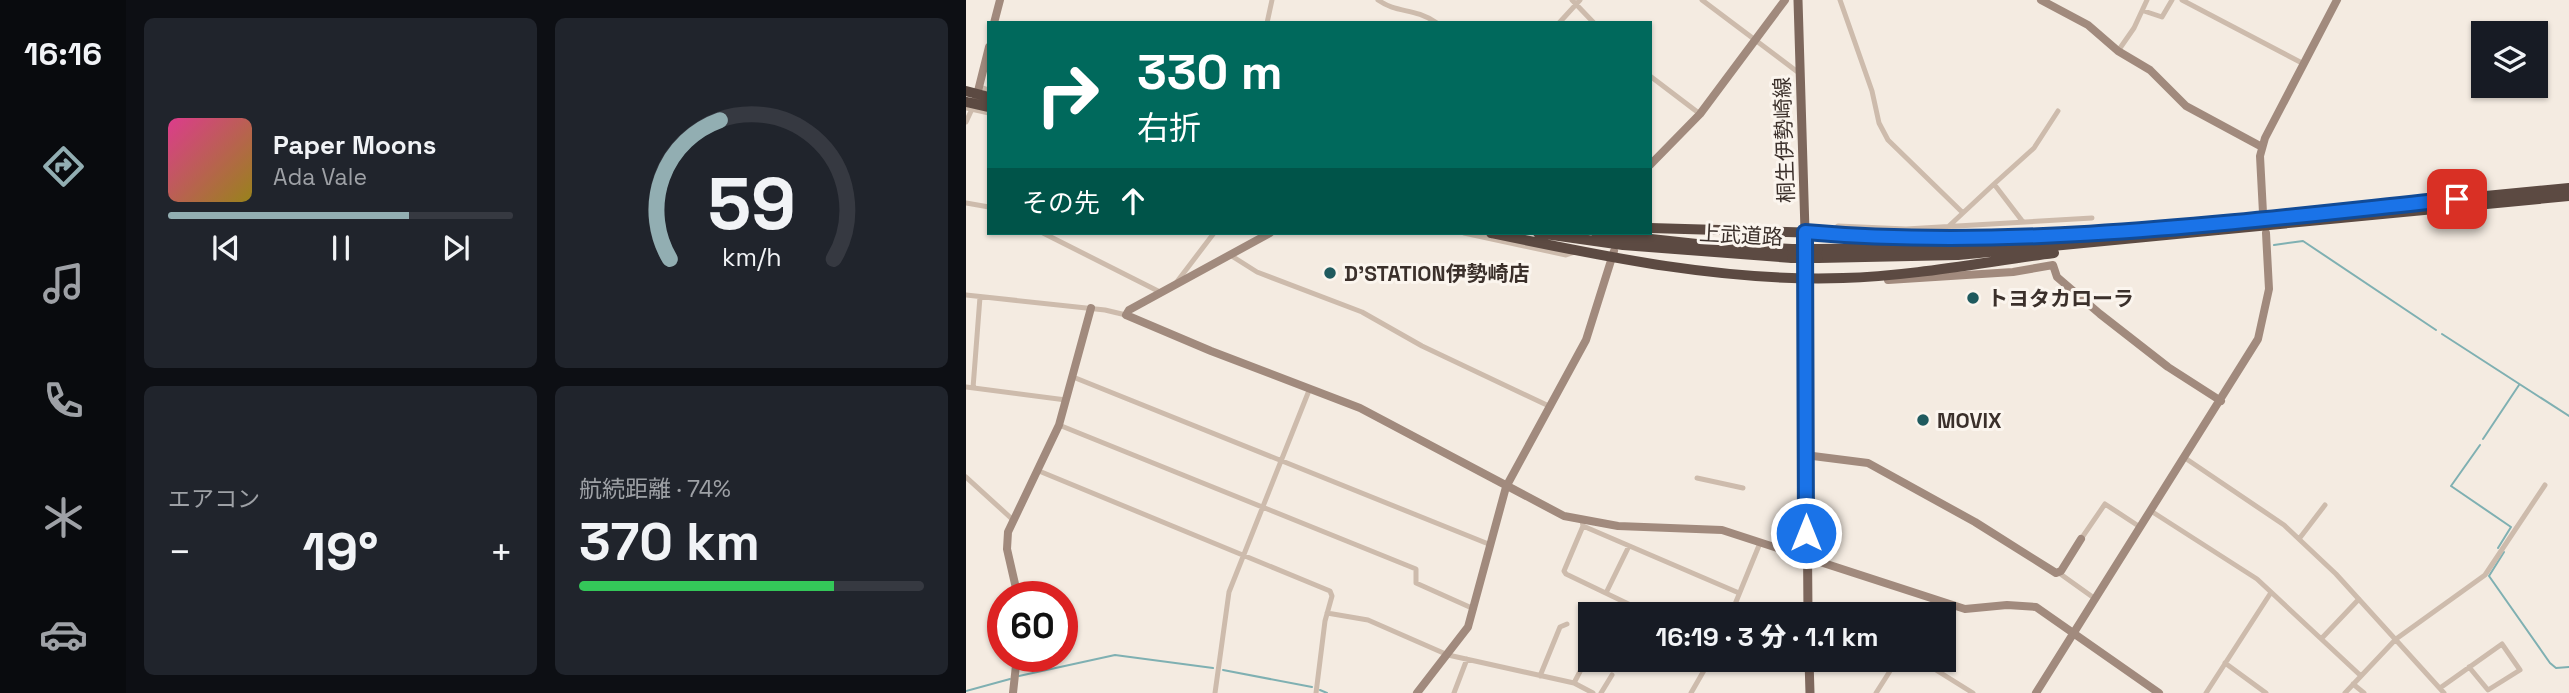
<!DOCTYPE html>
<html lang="ja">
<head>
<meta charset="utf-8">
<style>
	body { margin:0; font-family:"Space Grotesk","Noto Sans JP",sans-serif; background:#20242c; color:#f1f3f6; height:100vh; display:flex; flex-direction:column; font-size:26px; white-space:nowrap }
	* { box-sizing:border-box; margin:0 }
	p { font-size:23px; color:#9ea1a6 }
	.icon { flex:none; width:38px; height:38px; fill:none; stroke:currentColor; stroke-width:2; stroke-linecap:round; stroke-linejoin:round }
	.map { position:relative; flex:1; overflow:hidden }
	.drawer { display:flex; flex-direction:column; gap:18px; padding:18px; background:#0d0f14; width:840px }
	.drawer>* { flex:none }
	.guide { position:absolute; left:21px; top:21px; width:665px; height:214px; border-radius:0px; box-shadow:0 2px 5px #0004; background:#00695c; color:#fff; overflow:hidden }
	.fabs { position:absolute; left:1505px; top:21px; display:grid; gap:14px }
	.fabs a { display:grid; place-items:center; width:77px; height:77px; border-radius:0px; background:#171b24; box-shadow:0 2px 5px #0004; font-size:35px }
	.speed { position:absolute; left:21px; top:581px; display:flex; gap:14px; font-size:35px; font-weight:700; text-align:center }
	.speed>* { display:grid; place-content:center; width:91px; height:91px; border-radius:50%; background:#171b24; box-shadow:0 2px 5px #0004; line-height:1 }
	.speed .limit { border:10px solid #d22; background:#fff; color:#111 }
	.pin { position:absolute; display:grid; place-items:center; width:60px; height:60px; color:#fff; margin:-30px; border-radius:14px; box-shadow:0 4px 10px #0006 }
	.me { position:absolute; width:77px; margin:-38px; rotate:0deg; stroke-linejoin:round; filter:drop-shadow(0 0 5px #0008) }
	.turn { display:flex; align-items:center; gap:24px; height:147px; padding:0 35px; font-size:32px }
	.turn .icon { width:91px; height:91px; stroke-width:2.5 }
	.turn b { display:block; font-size:49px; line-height:60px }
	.then { display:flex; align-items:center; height:66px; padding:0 35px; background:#0003; gap:14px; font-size:26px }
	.big { font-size:52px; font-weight:800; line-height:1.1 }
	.drawer .tile { flex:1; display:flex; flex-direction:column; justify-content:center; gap:10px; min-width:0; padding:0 24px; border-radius:10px; background:#20242c }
	.drawer .dial { align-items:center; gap:0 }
	.dial svg { height:182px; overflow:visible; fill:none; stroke:#363941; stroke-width:7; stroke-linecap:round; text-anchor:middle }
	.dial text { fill:#f1f3f6; stroke:none }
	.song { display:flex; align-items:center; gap:21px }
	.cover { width:84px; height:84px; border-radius:10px; background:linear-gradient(135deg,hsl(330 70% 55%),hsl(50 70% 35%)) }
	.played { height:7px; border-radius:4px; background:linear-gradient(90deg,#92aeb2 70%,#363941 70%) }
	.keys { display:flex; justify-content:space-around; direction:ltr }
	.heat { display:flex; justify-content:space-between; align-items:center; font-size:38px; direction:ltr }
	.charge { height:10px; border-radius:5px; background:linear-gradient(90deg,#34c759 74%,#363941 0) }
	.drawer .tiles { flex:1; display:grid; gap:18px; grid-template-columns:repeat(2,1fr) }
	.trip { position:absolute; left:612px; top:602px; width:378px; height:70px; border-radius:0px; background:#171b24; box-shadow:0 2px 5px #0004; font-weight:800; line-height:70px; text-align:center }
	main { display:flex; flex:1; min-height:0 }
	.dock { display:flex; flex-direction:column; width:126px; justify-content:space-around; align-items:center; background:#090b0e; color:#9ea1a6 }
	.dock .icon { width:49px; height:49px }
	.dock .active { color:#92aeb2 }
	.dock b { font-size:32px; color:#f1f3f6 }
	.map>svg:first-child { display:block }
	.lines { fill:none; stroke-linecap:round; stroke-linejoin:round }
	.stream { stroke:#7fb0b2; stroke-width:2 }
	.street { stroke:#cdbbac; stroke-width:5 }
	.secondary { stroke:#a18a7d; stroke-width:8 }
	.primary { stroke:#7d675c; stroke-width:9 }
	.highway { stroke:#5c4a42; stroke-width:10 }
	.highway-bridge { stroke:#5c4a42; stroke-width:10 }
	.route-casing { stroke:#114b97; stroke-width:18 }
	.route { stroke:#1a73e8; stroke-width:12 }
	.poi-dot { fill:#1f5a5e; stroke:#fbf5ee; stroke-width:2.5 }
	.labels { text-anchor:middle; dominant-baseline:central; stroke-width:6; stroke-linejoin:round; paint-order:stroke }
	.street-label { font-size:21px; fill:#3b302b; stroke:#fbf5ee }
	.poi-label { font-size:21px; font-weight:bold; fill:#3b302b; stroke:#fbf5ee; text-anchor:start }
</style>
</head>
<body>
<main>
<nav class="dock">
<b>16:16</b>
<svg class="icon active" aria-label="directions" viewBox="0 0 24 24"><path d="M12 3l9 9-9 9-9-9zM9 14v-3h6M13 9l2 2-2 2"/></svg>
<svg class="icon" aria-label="music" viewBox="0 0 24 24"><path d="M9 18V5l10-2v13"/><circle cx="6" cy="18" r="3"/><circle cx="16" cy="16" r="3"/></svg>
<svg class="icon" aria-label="phone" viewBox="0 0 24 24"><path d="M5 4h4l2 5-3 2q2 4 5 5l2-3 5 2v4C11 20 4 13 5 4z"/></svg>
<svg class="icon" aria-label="climate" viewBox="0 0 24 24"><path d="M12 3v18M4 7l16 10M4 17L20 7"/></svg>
<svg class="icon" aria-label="car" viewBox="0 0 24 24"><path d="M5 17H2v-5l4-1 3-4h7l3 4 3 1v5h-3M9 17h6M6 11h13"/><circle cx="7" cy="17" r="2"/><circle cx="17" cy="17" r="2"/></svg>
</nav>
<section class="drawer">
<div class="tiles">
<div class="tile">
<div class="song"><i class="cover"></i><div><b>Paper Moons</b><p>Ada Vale</p></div></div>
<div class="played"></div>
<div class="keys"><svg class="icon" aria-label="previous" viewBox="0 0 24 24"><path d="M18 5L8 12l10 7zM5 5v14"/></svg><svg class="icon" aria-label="pause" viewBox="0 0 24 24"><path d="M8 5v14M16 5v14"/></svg><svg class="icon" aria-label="next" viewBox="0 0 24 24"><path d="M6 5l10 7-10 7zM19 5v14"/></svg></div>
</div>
<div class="tile dial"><svg viewBox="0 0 100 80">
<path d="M14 69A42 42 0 1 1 86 69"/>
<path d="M14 69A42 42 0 0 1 36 8" stroke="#92aeb2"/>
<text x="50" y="56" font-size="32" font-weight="700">59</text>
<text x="50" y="72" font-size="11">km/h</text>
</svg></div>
<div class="tile"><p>エアコン</p>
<div class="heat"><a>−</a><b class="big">19°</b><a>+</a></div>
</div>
<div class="tile"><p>航続距離 · 74%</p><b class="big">370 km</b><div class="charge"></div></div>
</div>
</section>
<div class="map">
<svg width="1603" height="693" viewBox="0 0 1603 693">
	<rect width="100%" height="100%" fill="#f4ebe1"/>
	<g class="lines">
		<!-- stream -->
		<path class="stream" d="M1308,245l29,-4 133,89
			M1476,334l127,82
			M1517,439l36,-54
			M1514,445l-29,41 60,41 -13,21
			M1538,552l-15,24 61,87 6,5 13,-1
			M257,670l89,17
			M53,676l96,-21 98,13
			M354,690l7,3
			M0,691l44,-12"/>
		<!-- street -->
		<path class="street" d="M412,0c20,14 35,7 59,23
			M606,0l22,23
			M736,0l97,73
			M874,0l32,91 7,32 9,17 74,72
			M1216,0l120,63
			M1178,11l18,6 10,-17
			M301,23l5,-23
			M593,23l21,-23
			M1152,51l16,-23 13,-28
			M684,76l50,38
			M14,87l9,3
			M0,108l23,5
			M0,122l6,-13
			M0,203l23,4
			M1057,222l-29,-38 40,-36 24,-37
			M983,226l45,-42
			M866,231l6,-5 68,3 186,-11
			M77,233l117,59
			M498,233l102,22 9,-3
			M264,255l27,17 105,40 60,34 129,61
			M210,283l38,-50
			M0,295l139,15 21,5
			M107,377l418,168
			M0,387l100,13
			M7,388l7,-91
			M93,425l357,144v14l58,26
			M1219,458l99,67 52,49 108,119
			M73,471l291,120 2,5 -7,25 -9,72
			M0,477l46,42
			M731,478l46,10
			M1185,511l106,68 104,97
			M616,520l1,6 156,67
			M617,526l-19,45 2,3 75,36 -3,4
			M1115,539l24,-35 35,23
			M1333,539l26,-34
			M1093,573l35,25
			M640,593l23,-47
			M361,613l41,7 80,35 126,28 19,10
			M765,614l29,-71
			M960,614l8,-13
			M1356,638l37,-39
			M954,660l53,33
			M1259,663l41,30
			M574,676l20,-49 7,-3
			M608,683l12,-23
			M1387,684l11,9
			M1474,688l62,-44 18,26 -32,20 -19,-23
			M249,693l14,-101 81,-204
			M488,693l13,-34
			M635,693l11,-18
			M725,693l19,-33
			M910,693l21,-33
			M1240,693l64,-99
			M1379,693l51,-54 89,-64 60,-90"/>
		<!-- secondary -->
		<path class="secondary" d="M1075,0l47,25 30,26 32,19 36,36 76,41
			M28,23l6,-23
			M10,99l13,-52
			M684,165l50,-51 85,-114
			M1297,213l-3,-57 5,-18 72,-138
			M304,233l-141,77 -3,5 85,36 149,57 204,108 54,10 104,4 243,79 42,-4 29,2 123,86
			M922,280l125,-8 40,-7 4,12 43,37 68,53 53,34
			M839,455l63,8 107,59 81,51 5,-2 20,-32
			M52,597l-11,-48 1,-17 51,-107 32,-117
			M47,693l4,-37
			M451,693l51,-66 38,-140 80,-147 28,-89
			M1070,693l222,-354 11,-50 -3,-56"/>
		<!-- primary -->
		<path class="primary" d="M832,0l7,231 3,383
			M843,660l1,33"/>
		<!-- highway -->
		<path class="highway" d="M0,91l23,6
			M0,102l23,5
			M684,228l307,9 61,-3
			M525,233c115,24 234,49 352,45 70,-2 141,-16 211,-25
			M572,233l85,12 169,13
			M630,233l110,12 86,4
			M852,249l137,-2 614,-59
			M852,258l140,-3 611,-59"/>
		<!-- highway-bridge -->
		<path class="highway-bridge" d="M826,249h26
			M826,258h26"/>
	</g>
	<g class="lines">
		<defs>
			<path id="route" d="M840,533l-1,-301c215,19 438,-11 652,-33"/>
		</defs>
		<!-- route casing -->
		<use href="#route" class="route-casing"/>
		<!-- route -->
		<use href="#route" class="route"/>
	</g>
	<!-- markers -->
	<g class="poi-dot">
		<circle cx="364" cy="273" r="7"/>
		<circle cx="1007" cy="298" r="7"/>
		<circle cx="957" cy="420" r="7"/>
	</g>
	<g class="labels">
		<!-- street labels -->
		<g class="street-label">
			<text transform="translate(818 140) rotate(-92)">桐生伊勢崎線</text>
			<text transform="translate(775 235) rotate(3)">上武道路</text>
		</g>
		<!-- poi labels -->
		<g class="poi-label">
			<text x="378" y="273">D'STATION伊勢崎店</text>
			<text x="1021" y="298">トヨタカローラ</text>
			<text x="971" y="420">MOVIX</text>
		</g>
	</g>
</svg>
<div class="fabs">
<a><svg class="icon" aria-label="layers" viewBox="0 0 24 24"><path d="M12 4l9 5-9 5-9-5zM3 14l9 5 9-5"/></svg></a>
</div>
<div class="speed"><div class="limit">60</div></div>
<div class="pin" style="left:1491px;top:199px;background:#d93025"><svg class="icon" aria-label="arrive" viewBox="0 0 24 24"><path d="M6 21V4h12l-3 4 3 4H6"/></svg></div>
<svg class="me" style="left:840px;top:533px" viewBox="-20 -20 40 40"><circle r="17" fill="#1a73e8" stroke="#fff" stroke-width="3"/><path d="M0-11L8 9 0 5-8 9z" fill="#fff"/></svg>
<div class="trip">16:19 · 3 分 · 1.1 km</div>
<div class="guide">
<div class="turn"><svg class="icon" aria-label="right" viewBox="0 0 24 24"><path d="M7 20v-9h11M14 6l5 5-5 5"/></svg><div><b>330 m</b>右折</div></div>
<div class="then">その先<svg class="icon" aria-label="ahead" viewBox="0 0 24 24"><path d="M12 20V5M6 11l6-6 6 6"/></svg></div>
</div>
</div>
</main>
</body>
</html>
